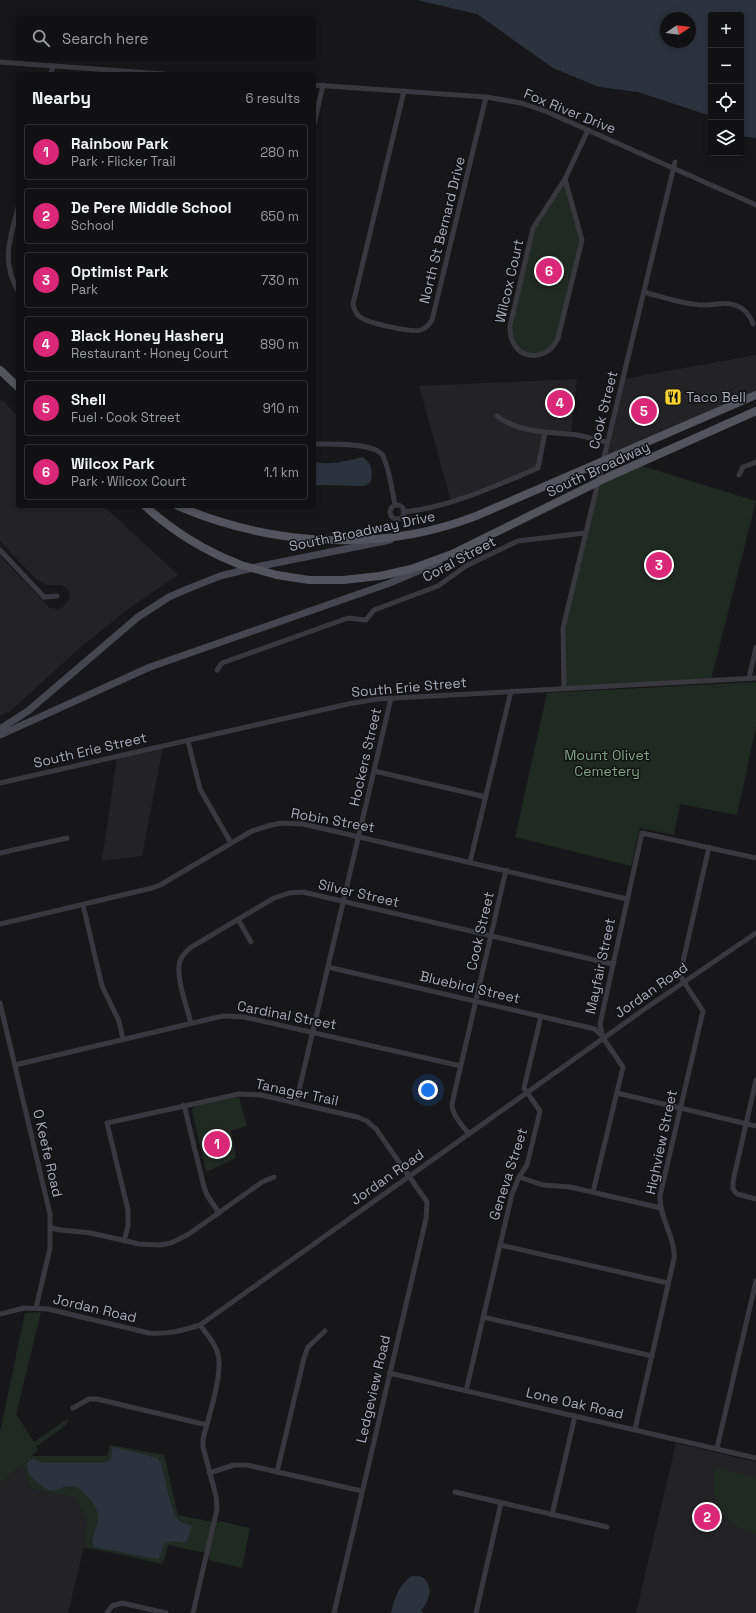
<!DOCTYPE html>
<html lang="en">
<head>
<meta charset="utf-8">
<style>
  :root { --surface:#111113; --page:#1a1a1c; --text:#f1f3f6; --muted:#9c9da0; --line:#303133; --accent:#db2777 }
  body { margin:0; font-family:"Space Grotesk",sans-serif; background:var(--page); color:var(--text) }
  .controls { position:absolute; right:12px; top:12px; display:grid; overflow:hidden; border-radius:4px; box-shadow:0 2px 6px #0003 }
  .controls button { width:36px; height:36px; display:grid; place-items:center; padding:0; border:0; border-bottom:1px solid var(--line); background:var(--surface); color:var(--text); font:20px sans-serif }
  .compass { position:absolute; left:660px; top:12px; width:36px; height:36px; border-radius:50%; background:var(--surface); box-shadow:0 2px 6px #0003; rotate:77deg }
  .you { position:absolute; left:428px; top:1090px; width:14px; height:14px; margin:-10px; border:3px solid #fff; border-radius:50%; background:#1a73e8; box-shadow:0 0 0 6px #1a73e833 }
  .badge { display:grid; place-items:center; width:26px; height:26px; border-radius:50%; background:var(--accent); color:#fff; font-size:13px; font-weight:700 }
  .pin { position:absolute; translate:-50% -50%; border:2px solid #fff; box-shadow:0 1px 4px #0006 }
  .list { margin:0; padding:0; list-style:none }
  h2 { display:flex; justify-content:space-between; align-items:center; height:52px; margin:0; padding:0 16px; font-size:17px }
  h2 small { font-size:13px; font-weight:400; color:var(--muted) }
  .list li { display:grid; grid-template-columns:26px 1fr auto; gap:12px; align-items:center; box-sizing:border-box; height:56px; margin:0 8px 8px; padding:0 8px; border:1px solid var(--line); border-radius:4px }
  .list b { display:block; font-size:15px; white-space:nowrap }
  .list p { margin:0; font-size:13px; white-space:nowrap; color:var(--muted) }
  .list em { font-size:13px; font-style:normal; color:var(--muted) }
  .icon { flex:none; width:22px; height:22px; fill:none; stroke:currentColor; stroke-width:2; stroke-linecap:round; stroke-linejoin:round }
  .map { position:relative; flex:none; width:756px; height:1613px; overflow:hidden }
  .search { position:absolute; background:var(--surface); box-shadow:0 2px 6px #0003; left:16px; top:16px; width:300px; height:44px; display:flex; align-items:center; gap:10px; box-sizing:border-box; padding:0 14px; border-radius:4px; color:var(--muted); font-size:15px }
  .panel { position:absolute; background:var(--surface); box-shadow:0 2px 6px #0003; left:16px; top:72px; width:300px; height:436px; border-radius:4px }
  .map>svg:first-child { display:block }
</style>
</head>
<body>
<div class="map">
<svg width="756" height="1613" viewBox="0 0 756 1613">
  <rect width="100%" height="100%" fill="#171719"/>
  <g fill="#232326">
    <path d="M756,355V395L603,462L623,379Z"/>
    <path d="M577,379L571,435L545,433L538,468L451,501L419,386Z"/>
    <path d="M0,401H3L18,417V506H104L178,575L132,606L82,646L10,711L0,716V556L50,608L58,609L63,607L69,600L70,594L68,589L61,585H46L37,580L0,541Z"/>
    <path d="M163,746L142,856L102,861L117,757Z"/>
    <path d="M676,1443L756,1462V1613H636Z"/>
    <path d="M22,1465L31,1489L74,1497L87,1517L84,1547L68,1613H0V1483Z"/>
  </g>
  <g fill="#212923">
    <path d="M565,179L582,240L558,338L544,354H525L510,336L533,228Z"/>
    <path d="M636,464L756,501L711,680L564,688L563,628L597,482Z"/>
    <path d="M756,682V727L737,815L680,804L674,835L640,828L631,866L515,837L547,693Z"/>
    <path d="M239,1097L247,1126L231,1131L236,1158L206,1172L192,1110L195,1106Z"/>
    <path d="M41,1312L16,1414L34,1442L67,1419L68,1420L66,1425L36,1447L38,1450L31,1456H107L110,1445L164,1455L178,1515L218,1523L219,1521L250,1528L242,1568L209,1560L210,1554L168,1545L163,1564L84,1547L87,1517L74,1497L31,1489L22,1465L0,1483V1432L25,1313Z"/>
    <path d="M716,1467L756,1478V1534C723,1526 707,1500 716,1467Z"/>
  </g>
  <g fill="#2c333e" fill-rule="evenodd">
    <path d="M417,0H756V138L741,136V15H711V116L638,92L599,87L553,68L477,14ZM666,18H690V42H666Z"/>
    <path d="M362,457C373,464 372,470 371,482L365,486L314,485V461C324,467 350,460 362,457Z"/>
    <path d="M114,1447L157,1458L161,1463C164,1475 171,1512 178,1520C182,1523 188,1524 192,1526L186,1543L174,1541L167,1542L164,1544L159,1558L157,1559L94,1547L92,1542C97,1522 104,1513 87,1496C84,1493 80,1488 75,1487C53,1484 55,1501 33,1478C28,1473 26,1469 28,1462C33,1456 37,1461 42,1463H104L111,1459L112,1449Z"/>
    <path d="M412,1576C415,1576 420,1576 422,1577C434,1585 430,1602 421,1610L423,1613H391C395,1597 399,1585 412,1576Z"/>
  </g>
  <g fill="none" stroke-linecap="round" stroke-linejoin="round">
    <g stroke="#38383e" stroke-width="5">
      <path d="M0,62L164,74"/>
      <path d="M51,74L53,66"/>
      <path d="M314,85L486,97L521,103L545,111L756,205"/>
      <path d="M404,91L353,304C354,309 356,314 360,317C368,323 412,333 421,330C426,328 429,325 432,320L486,97"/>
      <path d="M314,124L323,85"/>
      <path d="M565,179L582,240L558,338C545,367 508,358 510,326L533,228Z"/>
      <path d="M565,179L588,130"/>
      <path d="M18,208C10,238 1,261 18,291"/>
      <path d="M644,292C662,297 682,304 701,305C712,306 724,301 735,305C744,308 750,315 753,324"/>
      <path d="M497,416C518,433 550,432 577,435C587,437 597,440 607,442"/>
      <path d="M314,444C329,444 376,442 383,456C390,471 392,490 395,505"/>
      <path d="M739,475L743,467L756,462"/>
      <circle cx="397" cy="512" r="7"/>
      <path d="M404,512C451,507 495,486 538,468L545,433"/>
      <path d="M0,550L44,597L57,596"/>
      <path d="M217,670L222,663L348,618L366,620L374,610L438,586L466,566L518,541L585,533"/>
      <path d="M749,678L756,647"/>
      <path d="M564,688L563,628L675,162"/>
      <path d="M188,741L200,789L231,843"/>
      <path d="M374,771L486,797"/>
      <path d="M0,783L348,704L378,699L756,678"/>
      <path d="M0,853L67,838"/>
      <path d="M470,862L511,691"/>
      <path d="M83,905L102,986L119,1021L123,1039"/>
      <path d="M238,919L251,942"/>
      <path d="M0,924L152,888L160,885L252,831L271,825L282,823L303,824L627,899"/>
      <path d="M328,967L595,1029L603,1037"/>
      <path d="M0,1003L50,1214V1248L36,1308"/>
      <path d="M191,1023C187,1007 175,976 180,961C182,955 186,952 190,948L274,898L289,893L303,892L612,964"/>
      <path d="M15,1065L214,1018L224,1016L244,1017L461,1066"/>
      <path d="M756,1080L733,1181V1189L737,1194L756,1199"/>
      <path d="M617,1093L756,1126"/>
      <path d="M296,1103L391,698"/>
      <path d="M184,1105L204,1187L207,1195L219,1213"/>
      <path d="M469,1134C462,1125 452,1115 452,1104L506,870"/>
      <path d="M519,1177L543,1185L570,1187L661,1208"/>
      <path d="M593,1192L623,1067L603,1038L600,1024L642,833L756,858"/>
      <path d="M51,1228L61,1230L91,1233L139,1244L160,1245L171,1243L189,1234L262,1182L274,1177"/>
      <path d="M124,1241L128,1226V1210L107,1123L239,1094L261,1095L357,1117L367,1121L376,1129L427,1202L426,1219L334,1613"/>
      <path d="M500,1245L668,1283"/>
      <path d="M0,1314L24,1308L48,1309L149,1333C170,1334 181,1331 200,1325L646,1008L756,933"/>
      <path d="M483,1317L652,1356"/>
      <path d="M389,1373L756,1458"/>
      <path d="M466,1391L512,1194L519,1177L527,1165L540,1111L524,1088L541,1016"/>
      <path d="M73,1408L89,1399H97L207,1425"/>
      <path d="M635,1429L674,1259C676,1238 659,1218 660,1196L703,1011L684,982L680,975L709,847"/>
      <path d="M717,1448L756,1281"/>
      <path d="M277,1472L304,1358L308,1347L325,1331"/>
      <path d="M209,1473L234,1465H247L362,1491"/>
      <path d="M455,1492L607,1527"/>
      <path d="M552,1515L575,1416"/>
      <path d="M107,1613L112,1606L122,1603L166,1613"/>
      <path d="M193,1613L217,1509L216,1496L203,1447V1439C208,1418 225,1370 217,1351C213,1341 206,1333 200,1325"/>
      <path d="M476,1613L501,1503"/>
    </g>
    <g stroke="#46464e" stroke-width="7">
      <path d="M0,729L28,711L138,617L169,597L185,590L220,576L261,566L390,540"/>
      <path d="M0,735L150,667L390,583L439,562"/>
    </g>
    <g stroke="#54545d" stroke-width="8">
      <path d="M0,370L18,387"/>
      <path d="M145,506C168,527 194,544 222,557"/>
      <path d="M178,506C271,546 381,553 476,516L756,395"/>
      <path d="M277,575L309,580H343L380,576L411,569L452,554L610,476L756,411"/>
    </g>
    <path stroke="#54545d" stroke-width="8" d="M222,557L241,565L277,575"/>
  </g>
  <defs>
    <g id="restaurant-square" transform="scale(0.9)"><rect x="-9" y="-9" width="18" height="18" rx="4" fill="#f9d32f" stroke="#121214"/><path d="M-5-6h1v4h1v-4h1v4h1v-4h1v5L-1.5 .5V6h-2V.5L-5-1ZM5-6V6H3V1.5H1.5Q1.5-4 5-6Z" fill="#111"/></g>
  </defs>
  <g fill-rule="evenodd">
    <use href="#restaurant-square" x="673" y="397"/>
  </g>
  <g text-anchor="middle" stroke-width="3" stroke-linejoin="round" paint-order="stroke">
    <g font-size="14" fill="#a8abb9" stroke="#121214">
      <text transform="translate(570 111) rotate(22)" y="5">Fox River Drive</text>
      <text transform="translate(442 230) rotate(-76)" y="5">North St Bernard Drive</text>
      <text transform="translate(509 281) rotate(-77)" y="5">Wilcox Court</text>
      <text transform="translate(603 410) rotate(-76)" y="5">Cook Street</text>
      <text transform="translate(598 469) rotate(-25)" y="5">South Broadway</text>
      <text transform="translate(362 531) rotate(-12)" y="5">South Broadway Drive</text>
      <text transform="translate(459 559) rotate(-28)" y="5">Coral Street</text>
      <text transform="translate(409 687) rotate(-5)" y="5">South Erie Street</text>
      <text transform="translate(90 750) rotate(-13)" y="5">South Erie Street</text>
      <text transform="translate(365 757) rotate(-77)" y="5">Hockers Street</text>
      <text transform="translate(333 820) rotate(10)" y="5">Robin Street</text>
      <text transform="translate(359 893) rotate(13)" y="5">Silver Street</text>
      <text transform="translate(480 931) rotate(-77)" y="5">Cook Street</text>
      <text transform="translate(600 966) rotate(-78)" y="5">Mayfair Street</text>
      <text transform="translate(470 987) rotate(13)" y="5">Bluebird Street</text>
      <text transform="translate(651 990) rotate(-35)" y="5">Jordan Road</text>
      <text transform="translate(287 1015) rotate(11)" y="5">Cardinal Street</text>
      <text transform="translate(297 1092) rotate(12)" y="5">Tanager Trail</text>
      <text transform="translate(661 1142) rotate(-78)" y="5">Highview Street</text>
      <text transform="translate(48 1153) rotate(77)" y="5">O Keefe Road</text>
      <text transform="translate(508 1174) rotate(-72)" y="5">Geneva Street</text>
      <text transform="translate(387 1177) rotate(-35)" y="5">Jordan Road</text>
      <text transform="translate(95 1308) rotate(13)" y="5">Jordan Road</text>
      <text transform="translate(373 1389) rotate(-77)" y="5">Ledgeview Road</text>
      <text transform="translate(575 1403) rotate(13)" y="5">Lone Oak Road</text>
    </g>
    <g font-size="14" fill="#a8abb9" stroke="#121214" text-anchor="start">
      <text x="686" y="402">Taco Bell</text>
    </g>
    <g font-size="14" fill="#7fa587" stroke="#121214">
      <text x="607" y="760">Mount Olivet<tspan x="607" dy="16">Cemetery</tspan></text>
    </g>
  </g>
</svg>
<div class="controls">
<button>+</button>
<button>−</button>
<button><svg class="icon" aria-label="locate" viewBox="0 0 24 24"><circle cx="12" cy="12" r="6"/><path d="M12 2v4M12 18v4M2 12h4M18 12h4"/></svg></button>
<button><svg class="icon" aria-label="layers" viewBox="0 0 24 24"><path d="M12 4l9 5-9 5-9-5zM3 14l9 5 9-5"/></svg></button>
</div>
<svg class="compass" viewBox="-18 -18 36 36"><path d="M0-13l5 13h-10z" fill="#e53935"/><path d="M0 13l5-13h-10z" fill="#9c9da0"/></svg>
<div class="you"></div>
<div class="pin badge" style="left:217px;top:1144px">1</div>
<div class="pin badge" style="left:707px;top:1517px">2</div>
<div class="pin badge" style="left:659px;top:565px">3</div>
<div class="pin badge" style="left:560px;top:403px">4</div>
<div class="pin badge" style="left:644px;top:411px">5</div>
<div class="pin badge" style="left:549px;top:271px">6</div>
<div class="search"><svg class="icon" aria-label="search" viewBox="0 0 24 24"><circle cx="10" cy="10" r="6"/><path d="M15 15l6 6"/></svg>Search here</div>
<section class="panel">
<h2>Nearby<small>6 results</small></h2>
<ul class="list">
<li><span class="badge">1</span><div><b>Rainbow Park</b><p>Park · Flicker Trail</p></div><em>280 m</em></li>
<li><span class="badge">2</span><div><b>De Pere Middle School</b><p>School</p></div><em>650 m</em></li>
<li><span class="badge">3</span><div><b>Optimist Park</b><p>Park</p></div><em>730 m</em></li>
<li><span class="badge">4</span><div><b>Black Honey Hashery</b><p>Restaurant · Honey Court</p></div><em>890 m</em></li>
<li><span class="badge">5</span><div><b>Shell</b><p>Fuel · Cook Street</p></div><em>910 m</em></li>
<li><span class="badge">6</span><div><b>Wilcox Park</b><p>Park · Wilcox Court</p></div><em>1.1 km</em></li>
</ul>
</section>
</div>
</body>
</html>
